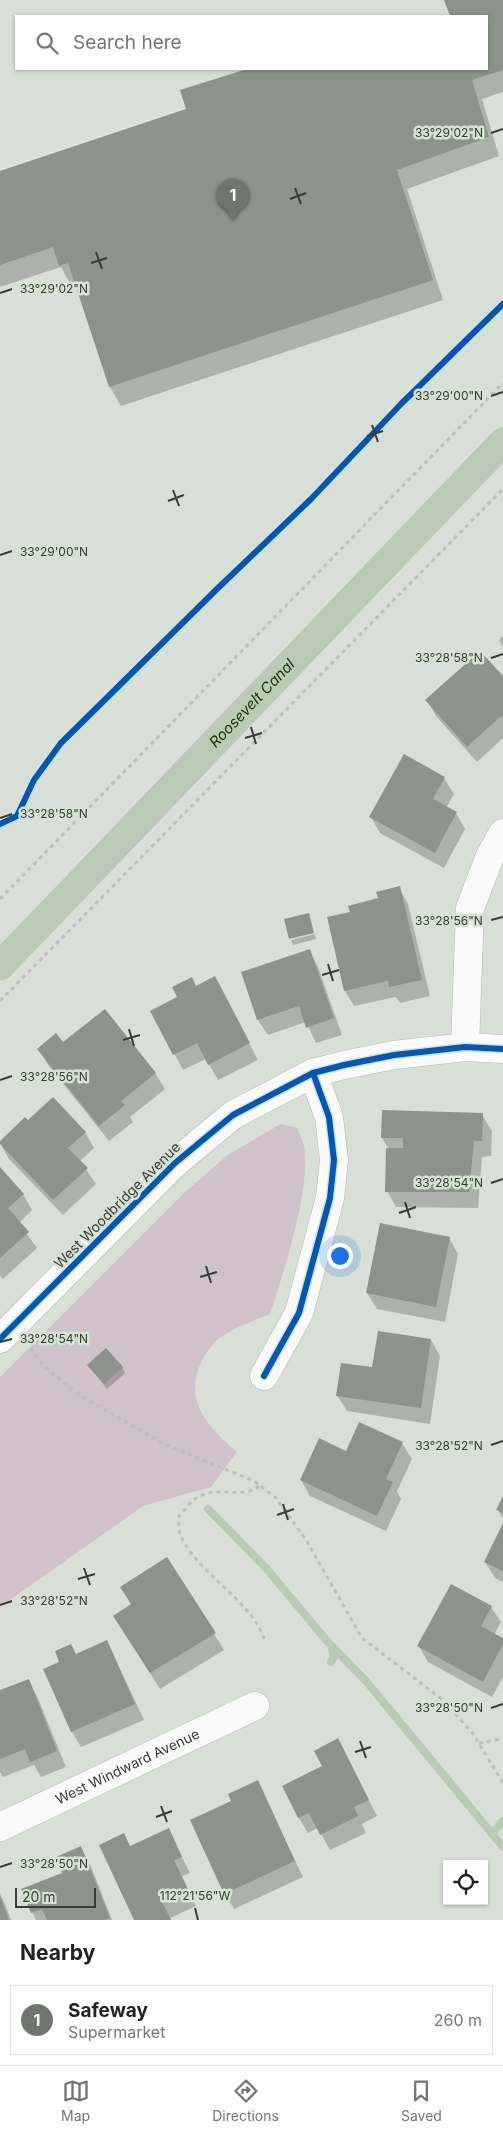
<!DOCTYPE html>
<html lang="en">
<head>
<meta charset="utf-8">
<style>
  :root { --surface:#fff; --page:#f2f2f2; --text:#222; --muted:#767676; --line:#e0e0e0; --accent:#70766f }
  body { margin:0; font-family:Inter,sans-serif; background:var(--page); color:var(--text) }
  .controls { position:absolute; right:15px; bottom:15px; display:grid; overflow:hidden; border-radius:0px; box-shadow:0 1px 4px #0004 }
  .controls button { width:45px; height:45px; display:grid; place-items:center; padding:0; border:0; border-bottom:1px solid var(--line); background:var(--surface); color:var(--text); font:25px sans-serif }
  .scale { position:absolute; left:15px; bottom:12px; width:81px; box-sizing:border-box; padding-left:5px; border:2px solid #383d37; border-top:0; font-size:14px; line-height:18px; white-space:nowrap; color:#383d37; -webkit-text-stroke:4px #d5e3d2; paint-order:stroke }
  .you { position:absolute; left:339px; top:1255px; width:18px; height:18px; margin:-12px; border:4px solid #fff; border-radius:50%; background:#1a73e8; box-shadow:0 0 0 8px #1a73e833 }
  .badge { display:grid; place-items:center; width:32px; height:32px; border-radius:50%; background:var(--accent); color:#fff; font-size:16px; font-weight:700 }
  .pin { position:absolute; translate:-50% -41px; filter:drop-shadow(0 1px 2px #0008) }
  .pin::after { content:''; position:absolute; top:26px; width:18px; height:15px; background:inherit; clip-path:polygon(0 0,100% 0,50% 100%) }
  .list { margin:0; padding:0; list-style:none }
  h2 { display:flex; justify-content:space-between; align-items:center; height:65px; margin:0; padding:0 20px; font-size:21px }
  h2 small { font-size:16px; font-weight:400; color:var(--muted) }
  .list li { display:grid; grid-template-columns:32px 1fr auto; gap:15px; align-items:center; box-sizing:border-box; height:70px; margin:0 10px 10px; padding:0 10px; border:1px solid var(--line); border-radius:0px }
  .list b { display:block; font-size:19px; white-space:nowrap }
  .list p { margin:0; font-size:16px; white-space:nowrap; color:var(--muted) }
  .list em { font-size:16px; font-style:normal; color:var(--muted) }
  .icon { flex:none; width:28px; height:28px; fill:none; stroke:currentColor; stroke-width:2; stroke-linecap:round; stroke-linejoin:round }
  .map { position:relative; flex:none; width:503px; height:1920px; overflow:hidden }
  .search { position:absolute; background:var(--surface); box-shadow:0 1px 4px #0004; left:15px; right:15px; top:15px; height:55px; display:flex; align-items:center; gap:12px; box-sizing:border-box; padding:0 18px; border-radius:0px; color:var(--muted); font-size:19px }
  .sheet { height:145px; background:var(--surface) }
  nav { display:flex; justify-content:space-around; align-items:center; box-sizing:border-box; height:70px; border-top:1px solid var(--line); background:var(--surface); font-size:14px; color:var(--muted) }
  nav a { display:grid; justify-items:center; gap:2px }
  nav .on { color:var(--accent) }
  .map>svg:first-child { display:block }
</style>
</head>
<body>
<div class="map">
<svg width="503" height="1920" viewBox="0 0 503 1920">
  <rect width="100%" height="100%" fill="#d8dfd6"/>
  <path fill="#d0c2ca" d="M281,1124L297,1128C299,1133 303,1140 304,1145C311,1191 284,1270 270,1314C255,1320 238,1326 224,1335C215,1340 206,1352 202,1361C182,1400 208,1427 237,1452L211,1487L143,1506L0,1607V1377L183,1194L229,1154Z"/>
  <g fill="#0003">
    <path d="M445,0H503V92L482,99L499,156L407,189L443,300L121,406L110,387L76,283L71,285L61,267L0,287V172L188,110L182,91L251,69H487V16H451Z"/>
    <path d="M503,636V648L499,640Z"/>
    <path d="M503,678V738L477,762L436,716L427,700Z"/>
    <path d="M444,778L454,794L446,808L456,813L465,829L444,868L380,833L371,817Z"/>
    <path d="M399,888L408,904L430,996L400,1003L396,997L354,1006L345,991L351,913Z"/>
    <path d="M315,934L316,939L293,945L291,940Z"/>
    <path d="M309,951L318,967L342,1035L316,1043L306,1022L268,1035L258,1020L243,973Z"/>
    <path d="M196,987L223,994L258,1060L218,1080L206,1059L183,1070L152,1012Z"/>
    <path d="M63,1044L155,1073L165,1089L130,1117L133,1122L109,1141L48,1065L39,1049Z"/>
    <path d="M482,1115L492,1131L491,1156L482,1157L478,1208L396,1207L387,1191L389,1149L382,1138Z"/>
    <path d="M28,1122L85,1132L94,1148L80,1161L96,1184L63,1215L9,1159L0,1143Z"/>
    <path d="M0,1169L23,1194L32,1210L19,1223L37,1248L3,1279L0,1276Z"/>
    <path d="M449,1238L458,1254L445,1322L377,1309L367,1293Z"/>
    <path d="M431,1340L440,1356L430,1424L347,1411L337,1395L374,1369Z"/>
    <path d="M88,1365L122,1367L125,1373L107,1389Z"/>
    <path d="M402,1443L412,1459L397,1491L401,1499L386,1531L310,1496L301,1480L346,1452Z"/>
    <path d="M503,1499V1519L498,1510Z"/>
    <path d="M503,1526V1582L495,1578L485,1562Z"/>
    <path d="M167,1559L224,1650L160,1689L124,1632L132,1605Z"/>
    <path d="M491,1607L501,1622L494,1635L503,1639V1677L492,1697L428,1662L419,1646Z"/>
    <path d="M107,1641L144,1720L81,1747L72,1732L76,1655Z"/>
    <path d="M28,1680L37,1696L66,1767L41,1777L34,1765L3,1777L0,1772V1691Z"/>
    <path d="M338,1740L377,1816L362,1824L366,1833L330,1850L318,1828L308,1833L299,1818Z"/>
    <path d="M257,1782L303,1877L234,1909L225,1893L232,1801Z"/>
    <path d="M168,1830L190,1873L182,1876L196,1906L170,1918L171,1920H136L130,1847Z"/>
    <path d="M81,1848L90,1864L112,1920H36L23,1890L64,1874Z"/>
    <path d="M0,1894L5,1904L11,1920H0Z"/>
  </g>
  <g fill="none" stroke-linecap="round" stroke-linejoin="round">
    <g stroke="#b9cbb5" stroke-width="8">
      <path d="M208,1509L266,1568L327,1641L366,1681L503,1847"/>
      <path d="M331,1662L334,1657L332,1648"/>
      <path d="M492,1834L503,1821"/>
    </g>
    <path stroke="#b9cbb5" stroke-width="29" id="s1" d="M0,966L503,442"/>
  </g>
  <g fill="#8c938a">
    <path d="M444,0H503V70L472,80L489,137L397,170L433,280L109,387L68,263L59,266L53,247L0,265V171L186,109L180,90L247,69H487V16H450Z"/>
    <path d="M480,651L503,676V719L501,716L467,747L425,700Z"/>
    <path d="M404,754L445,777L433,799L457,812L435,853L369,817Z"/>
    <path d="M400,886L422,980L389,987L388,981L344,991L327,917L350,912L348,906L378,898L376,892Z"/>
    <path d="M309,913L314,933L289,939L284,919Z"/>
    <path d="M310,949L334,1018L306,1028L299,1006L257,1020L241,972Z"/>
    <path d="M215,976L250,1043L208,1065L197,1043L173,1055L150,1011L177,997L172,987L192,977L196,986Z"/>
    <path d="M105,1009L156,1073L121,1101L125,1105L99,1126L37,1049L56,1033L63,1042Z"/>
    <path d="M53,1097L86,1132L68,1148L88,1168L53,1200L0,1144V1141L25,1117L28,1120Z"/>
    <path d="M382,1110L483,1113L482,1141H474L469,1192H385L386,1148H403V1138H381Z"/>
    <path d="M0,1167L24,1194L8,1208L29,1232L0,1258Z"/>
    <path d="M380,1223L450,1237L436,1307L366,1293Z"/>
    <path d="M378,1331L431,1339L421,1408L336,1396L341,1363L372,1367Z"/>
    <path d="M106,1348L123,1367L104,1384L87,1365Z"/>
    <path d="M359,1422L403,1442L386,1479L393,1482L377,1516L300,1480L319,1438L346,1451Z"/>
    <path d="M503,1496V1513L496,1510Z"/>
    <path d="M503,1523V1571L484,1562Z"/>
    <path d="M167,1557L216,1633L150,1673L113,1616L131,1604L120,1587Z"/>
    <path d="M451,1584L492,1606L481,1626L503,1638V1644L483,1682L417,1646Z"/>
    <path d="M107,1640L135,1704L71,1732L43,1669L59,1662L55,1651L71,1644L76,1654Z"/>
    <path d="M29,1679L57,1751L30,1762L25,1749L0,1759V1690Z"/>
    <path d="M338,1738L369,1800L354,1807L358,1816L320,1835L309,1813L298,1818L282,1786L322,1766L314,1751Z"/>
    <path d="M258,1780L295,1861L224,1894L190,1820L231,1801L228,1794Z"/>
    <path d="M169,1828L182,1857L174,1860L188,1890L162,1902L171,1920H134L99,1845L124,1833L130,1846Z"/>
    <path d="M81,1846L110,1918L104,1920H47L42,1909L31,1913L21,1889L62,1873L56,1857Z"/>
    <path d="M0,1896L9,1920H0Z"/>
  </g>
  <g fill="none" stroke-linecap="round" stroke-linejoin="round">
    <g stroke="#b5bbb4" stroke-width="29">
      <g id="minor">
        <path d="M465,1047L470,908L490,856L503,833"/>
        <path d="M0,1339L175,1163L233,1115L313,1073L344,1065L394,1055L465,1047L503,1049"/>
        <path d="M264,1376L299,1313L330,1198L334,1160L329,1117L313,1073"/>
        <path id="s2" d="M0,1827L255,1706"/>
      </g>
    </g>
    <g stroke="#bcc0bb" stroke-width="3" stroke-dasharray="4 4" stroke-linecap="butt">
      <path d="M0,899L503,383"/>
      <path d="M0,1001L503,489"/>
      <path d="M31,1348L43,1366L81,1396L164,1444L254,1481L276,1498L306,1540L362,1638L443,1700L474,1735L503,1783"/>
      <path d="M259,1486C243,1500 215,1484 195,1499C189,1503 184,1511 179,1516C179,1522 178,1531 181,1536C198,1575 254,1601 265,1642"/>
      <path d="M479,1743L500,1739"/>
    </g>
    <use href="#minor" stroke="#f9faf9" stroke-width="28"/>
    <g stroke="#d5e3d2" stroke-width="9">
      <g id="cycleway">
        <path d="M0,824L17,816L34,780L61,743L217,589L311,499L401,404L503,304"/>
        <path d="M0,1339L175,1163L233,1115L313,1073L344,1065L394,1055L465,1047L503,1049"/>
        <path d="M264,1376L299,1313L330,1198L334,1160L329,1117L313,1073"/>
      </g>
    </g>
    <use href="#cycleway" stroke="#0057b8" stroke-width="6"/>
  </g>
  <path fill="none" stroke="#383d37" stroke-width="2" d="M491,133L503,129M295,188L301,204M290,199L306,193M96,252L102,269M91,263L107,258M0,293L12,289M491,396L503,392M372,425L378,442M367,436L383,431M173,490L179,506M168,501L184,495M0,555L12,551M491,658L503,654M251,727L256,744M245,738L262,733M0,818L12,814M491,920L503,917M328,964L333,981M322,975L339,970M129,1029L134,1046M123,1040L140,1035M0,1080L12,1076M491,1183L503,1179M405,1202L410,1218M399,1213L416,1207M206,1266L211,1283M200,1277L217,1272M0,1342L12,1339M491,1445L503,1441M283,1504L288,1520M277,1515L294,1509M84,1568L90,1585M78,1579L95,1574M0,1605L12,1601M491,1708L503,1704M360,1741L366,1758M355,1752L371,1747M161,1806L167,1822M156,1817L172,1811M0,1867L12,1863M195,1908L198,1920"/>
  <g text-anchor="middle" stroke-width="5" stroke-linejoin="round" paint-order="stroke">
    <g font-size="14" fill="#383d37" stroke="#d5e3d2">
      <text transform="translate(117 1205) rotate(-45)" y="5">West Woodbridge Avenue</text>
      <text dy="5" stroke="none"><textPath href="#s2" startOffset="141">West Windward Avenue</textPath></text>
    </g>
    <g font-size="15" font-style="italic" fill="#12340a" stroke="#d5e3d2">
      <text dy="5" stroke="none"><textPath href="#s1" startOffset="364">Roosevelt Canal</textPath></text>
    </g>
  </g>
  <g font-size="12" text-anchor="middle" fill="#383d37" stroke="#d5e3d2" stroke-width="5" stroke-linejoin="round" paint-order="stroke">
    <text x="449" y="137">33°29'02"N</text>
    <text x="54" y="293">33°29'02"N</text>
    <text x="449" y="400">33°29'00"N</text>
    <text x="54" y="556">33°29'00"N</text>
    <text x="449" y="662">33°28'58"N</text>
    <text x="54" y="818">33°28'58"N</text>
    <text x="449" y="925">33°28'56"N</text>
    <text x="54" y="1081">33°28'56"N</text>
    <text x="449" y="1187">33°28'54"N</text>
    <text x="54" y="1343">33°28'54"N</text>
    <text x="449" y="1450">33°28'52"N</text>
    <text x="54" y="1605">33°28'52"N</text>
    <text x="449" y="1712">33°28'50"N</text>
    <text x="54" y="1868">33°28'50"N</text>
    <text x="195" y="1900">112°21'56"W</text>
  </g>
</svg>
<div class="controls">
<button><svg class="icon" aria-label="locate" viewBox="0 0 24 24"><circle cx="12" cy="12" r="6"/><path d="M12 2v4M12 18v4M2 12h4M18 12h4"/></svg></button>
</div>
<div class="scale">20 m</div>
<div class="you"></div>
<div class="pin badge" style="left:233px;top:220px">1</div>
<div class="search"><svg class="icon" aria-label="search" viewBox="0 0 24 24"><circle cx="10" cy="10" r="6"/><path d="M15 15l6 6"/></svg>Search here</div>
</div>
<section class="sheet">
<h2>Nearby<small></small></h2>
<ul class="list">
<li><span class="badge">1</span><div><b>Safeway</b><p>Supermarket</p></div><em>260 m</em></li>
</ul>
</section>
<nav>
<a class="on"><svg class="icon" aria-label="map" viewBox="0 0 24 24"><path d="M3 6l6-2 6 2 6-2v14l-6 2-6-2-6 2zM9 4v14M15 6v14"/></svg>Map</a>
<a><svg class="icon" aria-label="directions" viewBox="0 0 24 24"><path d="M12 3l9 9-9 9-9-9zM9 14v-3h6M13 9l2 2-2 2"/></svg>Directions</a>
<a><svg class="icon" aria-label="saved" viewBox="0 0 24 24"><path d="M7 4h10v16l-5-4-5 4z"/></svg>Saved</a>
</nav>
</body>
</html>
